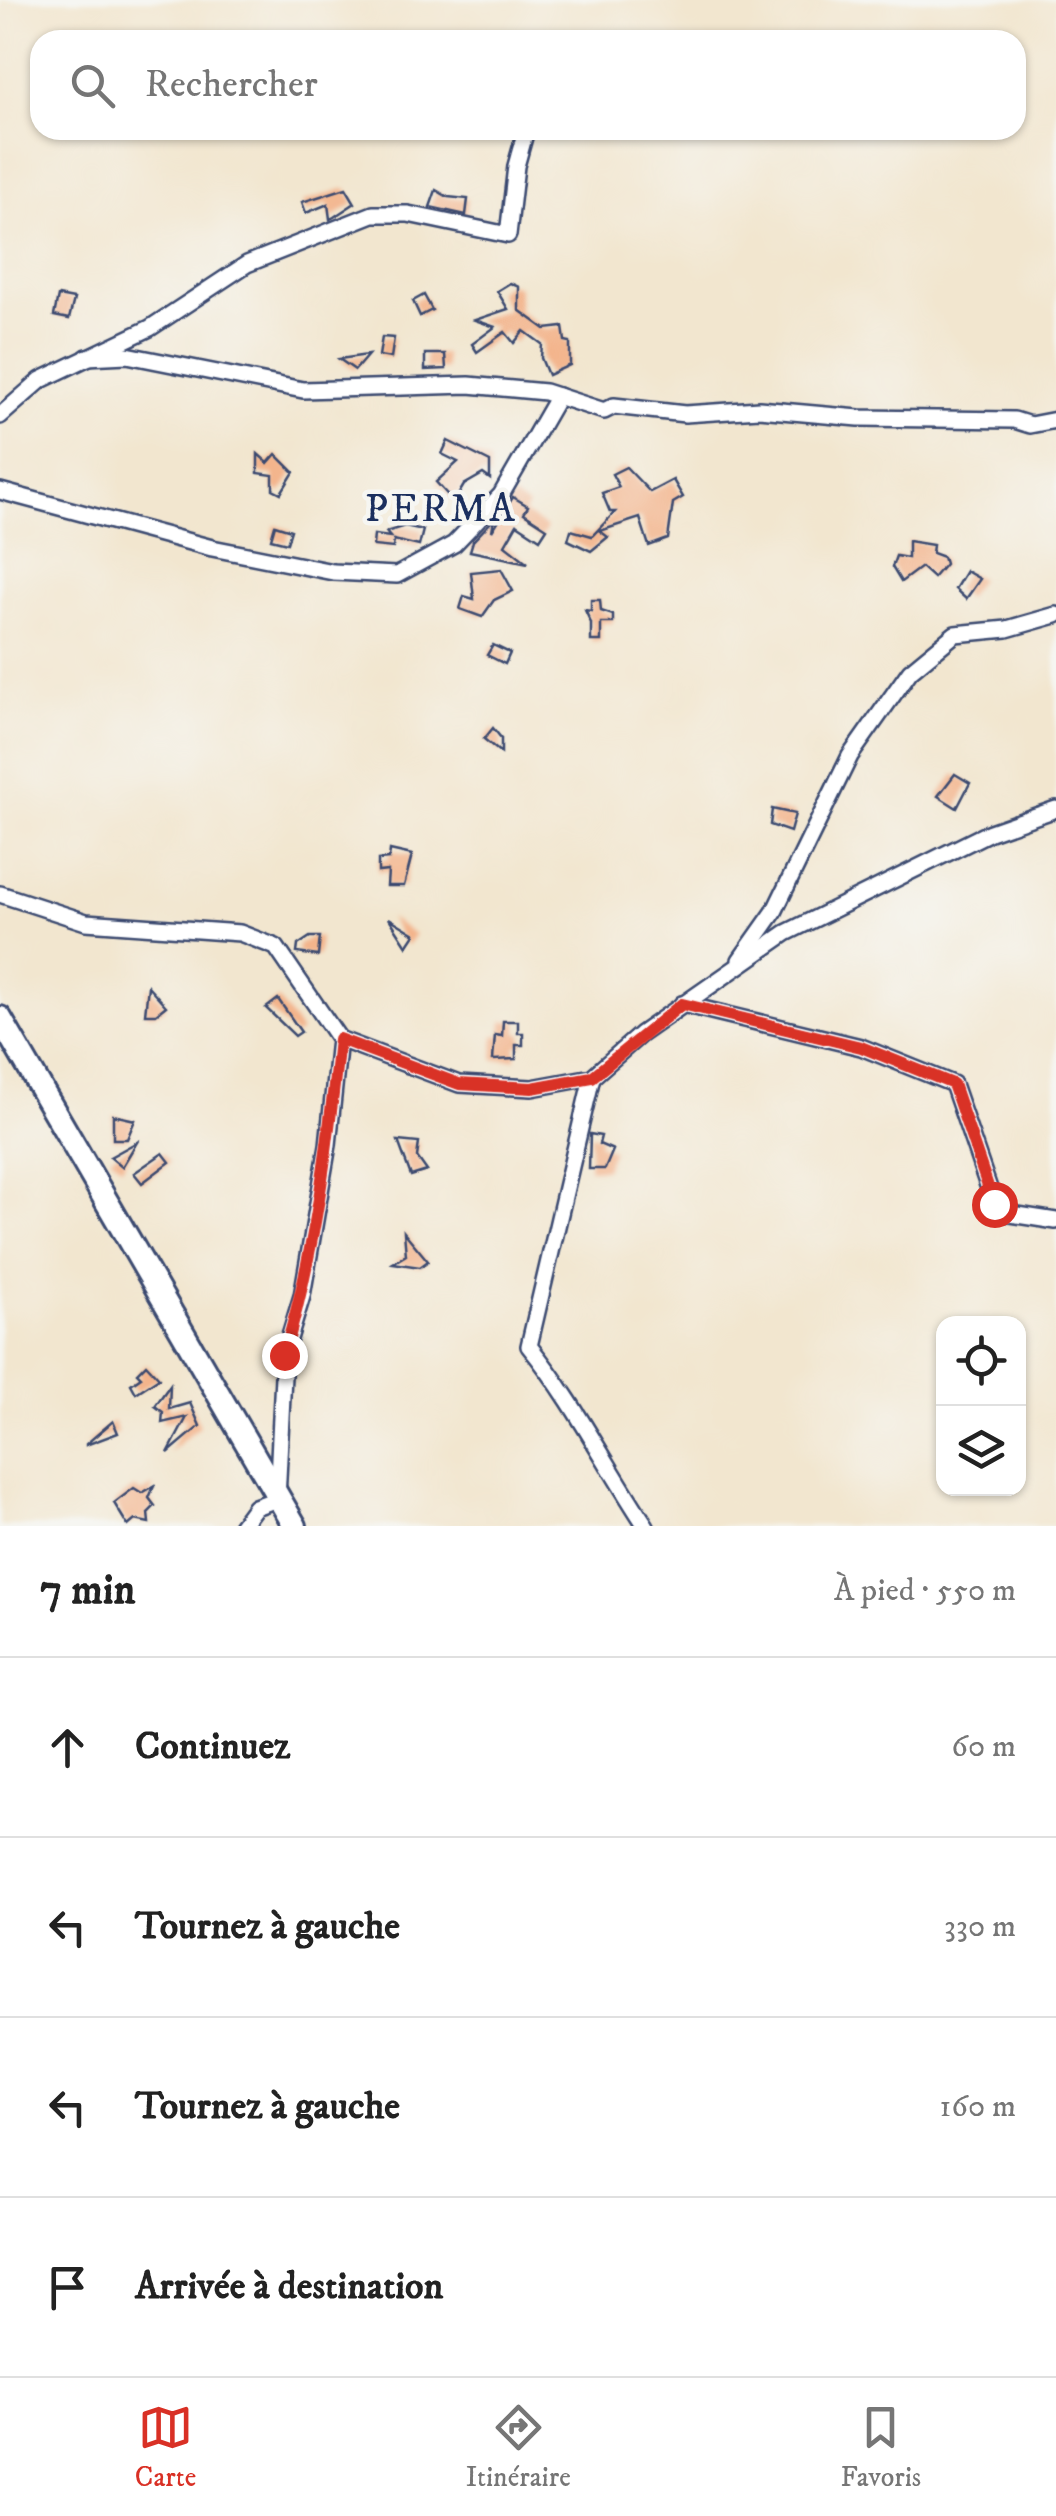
<!DOCTYPE html>
<html lang="fr">
<head>
<meta charset="utf-8">
<style>
  :root { --surface:#fff; --page:#f6f6f6; --text:#222; --muted:#767676; --line:#e0e0e0; --accent:#d93025 }
  body { margin:0; font-family:"IM FELL DW Pica",serif; background:var(--page); color:var(--text) }
  .controls { position:absolute; right:30px; bottom:30px; display:grid; overflow:hidden; border-radius:20px; box-shadow:0 2px 8px #0004 }
  .controls button { width:90px; height:90px; display:grid; place-items:center; padding:0; border:0; border-bottom:2px solid var(--line); background:var(--surface); color:var(--text); font:50px sans-serif }
  .stop { position:absolute; width:30px; height:30px; margin:-22px; border:8px solid #d93025; border-radius:50%; background:#fff }
  .stop.end { background:#d93025; border-color:#fff; box-shadow:0 2px 10px #0008 }
  .list { margin:0; padding:0; list-style:none }
  h2 { display:flex; justify-content:space-between; align-items:center; height:130px; margin:0; padding:0 40px; font-size:42px }
  h2 small { font-size:32px; font-weight:400; color:var(--muted) }
  .list li { display:grid; grid-template-columns:65px 1fr auto; gap:30px; align-items:center; box-sizing:border-box; height:180px; padding:0 40px; border-top:2px solid var(--line) }
  .list b { display:block; font-size:38px; white-space:nowrap }
  .list em { font-size:32px; font-style:normal; color:var(--muted) }
  .icon { flex:none; width:55px; height:55px; fill:none; stroke:currentColor; stroke-width:2; stroke-linecap:round; stroke-linejoin:round }
  .map { position:relative; flex:none; width:1056px; height:1526px; overflow:hidden }
  .search { position:absolute; background:var(--surface); box-shadow:0 2px 8px #0004; left:30px; right:30px; top:30px; height:110px; display:flex; align-items:center; gap:25px; box-sizing:border-box; padding:0 35px; border-radius:30px; color:var(--muted); font-size:38px }
  .sheet { height:850px; background:var(--surface) }
  nav { display:flex; justify-content:space-around; align-items:center; box-sizing:border-box; height:140px; border-top:2px solid var(--line); background:var(--surface); font-size:28px; color:var(--muted) }
  nav a { display:grid; justify-items:center; gap:5px }
  nav .on { color:var(--accent) }
  .map>svg:first-child { display:block }
</style>
</head>
<body>
<div class="map">
<svg width="1056" height="1526" viewBox="0 0 1056 1526">
  <rect width="100%" height="100%" fill="#f6f6f2"/>
  <filter id="ink" filterUnits="userSpaceOnUse"><feTurbulence type="fractalNoise" baseFrequency=".01" numOctaves="2"/><feDisplacementMap in="SourceGraphic" scale="20" xChannelSelector="R" yChannelSelector="G"/><feConvolveMatrix kernelMatrix="1 2 1 2 8 2 1 2 1" color-interpolation-filters="sRGB"/></filter>
  <filter id="wash" filterUnits="userSpaceOnUse"><feTurbulence type="fractalNoise" baseFrequency=".0048" numOctaves="4" result="noise"/><feDisplacementMap in="SourceGraphic" scale="40" xChannelSelector="R" yChannelSelector="G"/><feGaussianBlur stdDeviation="2.25" result="paint"/><feColorMatrix in="noise" values="0 0 0 0 0 0 0 0 0 0 0 0 0 0 0 0 0 1.4 0 .05"/><feComposite in="paint" operator="in"/></filter>
  <g filter="url(#wash)">
    <rect width="100%" height="100%" fill="#f2e6cf"/>
    <g id="blocks">
      <g fill="#f3b48b">
        <path d="M346,188L355,203L334,217L330,219L328,204L306,213L302,202Z"/>
        <path d="M436,190L448,197L468,199L466,215L430,207Z"/>
        <path d="M510,283L519,287V310L545,329L563,327L565,341L570,342V365L548,375L541,358L542,344L524,331L514,343L505,332L477,352L472,344L495,327L475,320L508,309L497,291Z"/>
        <path d="M424,295L432,310L420,316L413,301Z"/>
        <path d="M58,296L74,299L69,319L54,316Z"/>
        <path d="M382,337L394,338L391,358L379,356Z"/>
        <path d="M425,354H445L446,369L425,370Z"/>
        <path d="M368,355L355,370L339,359Z"/>
        <path d="M448,441L490,462V479L483,474L464,485L454,502L436,482L458,462L442,454Z"/>
        <path d="M258,454L268,463L276,454L294,472L281,493L273,489V475L258,473Z"/>
        <path d="M626,467L650,492L673,480L683,497L673,503L668,539L649,546L640,518L600,531L608,537L591,551L568,540L571,530L592,536L615,512H610L602,493L619,487L612,474Z"/>
        <path d="M513,497L528,506L524,513L547,528L540,539L517,524L505,545L528,563L470,551L473,541L494,519L492,531Z"/>
        <path d="M275,525L291,530L287,543L271,539Z"/>
        <path d="M405,526L423,530L419,546L394,540L393,548L373,546L374,535L390,537L386,532Z"/>
        <path d="M908,541L933,545L932,553L943,557L945,564L933,578L921,567L901,582L892,567L896,556L908,558Z"/>
        <path d="M501,569L513,591L494,600L482,617L460,609L464,596L474,599L471,572Z"/>
        <path d="M966,571L980,579L966,599L955,589Z"/>
        <path d="M591,600H600L601,611L613,615V623H601V641H591V623L585,610L591,611Z"/>
        <path d="M493,645L510,653L505,664L487,655Z"/>
        <path d="M493,728L501,738V753L484,739Z"/>
        <path d="M955,774L970,783L957,808L938,796Z"/>
        <path d="M772,809L795,814L790,832L770,825Z"/>
        <path d="M390,850L412,855L404,886H387L388,871L378,872V860L389,859Z"/>
        <path d="M389,918L415,934L407,946Z"/>
        <path d="M310,937H320L318,956L297,953L298,945Z"/>
        <path d="M148,986L166,1006L156,1014H145Z"/>
        <path d="M278,999L301,1032L295,1036L266,1008Z"/>
        <path d="M503,1021H518V1033H523V1045H516V1059L493,1060L495,1035L502,1036Z"/>
        <path d="M113,1115L135,1120L127,1139H113Z"/>
        <path d="M590,1134L601,1136L599,1144L613,1150L605,1169H589Z"/>
        <path d="M398,1141L419,1143L417,1157L427,1171L411,1176Z"/>
        <path d="M137,1142L122,1167L110,1157Z"/>
        <path d="M163,1153L170,1162L142,1183L134,1173Z"/>
        <path d="M404,1232L428,1261L420,1267L393,1263L406,1255Z"/>
        <path d="M146,1364L159,1378L136,1393L131,1384L141,1377L137,1373Z"/>
        <path d="M170,1385L169,1409L190,1403L200,1426L168,1453L187,1417L162,1423L163,1412L155,1406Z"/>
        <path d="M113,1421L118,1433L86,1445V1444Z"/>
        <path d="M154,1486L149,1498L155,1506L148,1513L149,1523L135,1520L128,1526L114,1503L134,1488L142,1493Z"/>
      </g>
    </g>
  </g>
  <g filter="url(#ink)">
    <use href="#blocks" fill-opacity="0" stroke="#3b4a6f" stroke-width="2.5"/>
    <g fill="none" stroke-linecap="round" stroke-linejoin="round">
      <g stroke="#3b4a6f" stroke-width="20">
        <g id="street">
          <path d="M87,357L127,355L303,390L469,385L545,392L604,411L614,406L685,414L759,409L859,418L1014,420L1030,425L1056,420"/>
          <path d="M0,416L41,380L150,328L247,264L373,214H408L508,235L516,166L526,130"/>
          <path d="M0,491L212,548L333,572L397,575L454,544L501,495L558,396"/>
          <path d="M0,894L86,922L240,933L276,947L339,1039L328,1145L302,1296L284,1355L277,1499L255,1507L241,1526"/>
          <path d="M740,960L774,912L850,756L910,671L955,634L1007,629L1056,615"/>
          <path d="M682,1004L861,1047L953,1084L994,1203L1011,1214L1056,1221"/>
          <path d="M339,1039L459,1084L532,1088L592,1077L641,1034L786,933L990,832L1056,809"/>
          <path d="M592,1077L529,1346C574,1401 606,1466 646,1526"/>
        </g>
      </g>
      <g stroke="#3b4a6f" stroke-width="28">
        <path id="secondary" d="M0,1018L295,1526"/>
      </g>
      <use href="#street" stroke="#fff" stroke-width="15"/>
      <use href="#secondary" stroke="#fff" stroke-width="22"/>
    </g>
  </g>
  <g fill="none" stroke-linecap="round" stroke-linejoin="round" filter="url(#ink)">
    <path stroke="#d93025" stroke-width="12" d="M284,1355C315,1252 328,1146 339,1039L459,1084L532,1088L592,1077L682,1004L861,1047L953,1084L994,1204"/>
  </g>
  <g text-anchor="middle" stroke-width="9" stroke-linejoin="round" paint-order="stroke">
    <g font-size="40" letter-spacing="2.5" fill="#1b2f5e" stroke="#f6f6f2">
      <text x="441" y="521">PERMA</text>
    </g>
  </g>
</svg>
<div class="controls">
<button><svg class="icon" aria-label="locate" viewBox="0 0 24 24"><circle cx="12" cy="12" r="6"/><path d="M12 2v4M12 18v4M2 12h4M18 12h4"/></svg></button>
<button><svg class="icon" aria-label="layers" viewBox="0 0 24 24"><path d="M12 4l9 5-9 5-9-5zM3 14l9 5 9-5"/></svg></button>
</div>
<div class="stop" style="left:994px;top:1204px"></div>
<div class="stop end" style="left:284px;top:1355px"></div>
<div class="search"><svg class="icon" aria-label="search" viewBox="0 0 24 24"><circle cx="10" cy="10" r="6"/><path d="M15 15l6 6"/></svg>Rechercher</div>
</div>
<section class="sheet">
<h2>7 min<small>À pied · 550 m</small></h2>
<ul class="list">
<li><svg class="icon" aria-label="ahead" viewBox="0 0 24 24"><path d="M12 20V5M6 11l6-6 6 6"/></svg><div><b>Continuez</b></div><em>60 m</em></li>
<li><svg class="icon" aria-label="left" viewBox="0 0 24 24"><path d="M17 20v-9H6M10 6l-5 5 5 5"/></svg><div><b>Tournez à gauche</b></div><em>330 m</em></li>
<li><svg class="icon" aria-label="left" viewBox="0 0 24 24"><path d="M17 20v-9H6M10 6l-5 5 5 5"/></svg><div><b>Tournez à gauche</b></div><em>160 m</em></li>
<li><svg class="icon" aria-label="arrive" viewBox="0 0 24 24"><path d="M6 21V4h12l-3 4 3 4H6"/></svg><div><b>Arrivée à destination</b></div></li>
</ul>
</section>
<nav>
<a class="on"><svg class="icon" aria-label="map" viewBox="0 0 24 24"><path d="M3 6l6-2 6 2 6-2v14l-6 2-6-2-6 2zM9 4v14M15 6v14"/></svg>Carte</a>
<a><svg class="icon" aria-label="directions" viewBox="0 0 24 24"><path d="M12 3l9 9-9 9-9-9zM9 14v-3h6M13 9l2 2-2 2"/></svg>Itinéraire</a>
<a><svg class="icon" aria-label="saved" viewBox="0 0 24 24"><path d="M7 4h10v16l-5-4-5 4z"/></svg>Favoris</a>
</nav>
</body>
</html>
